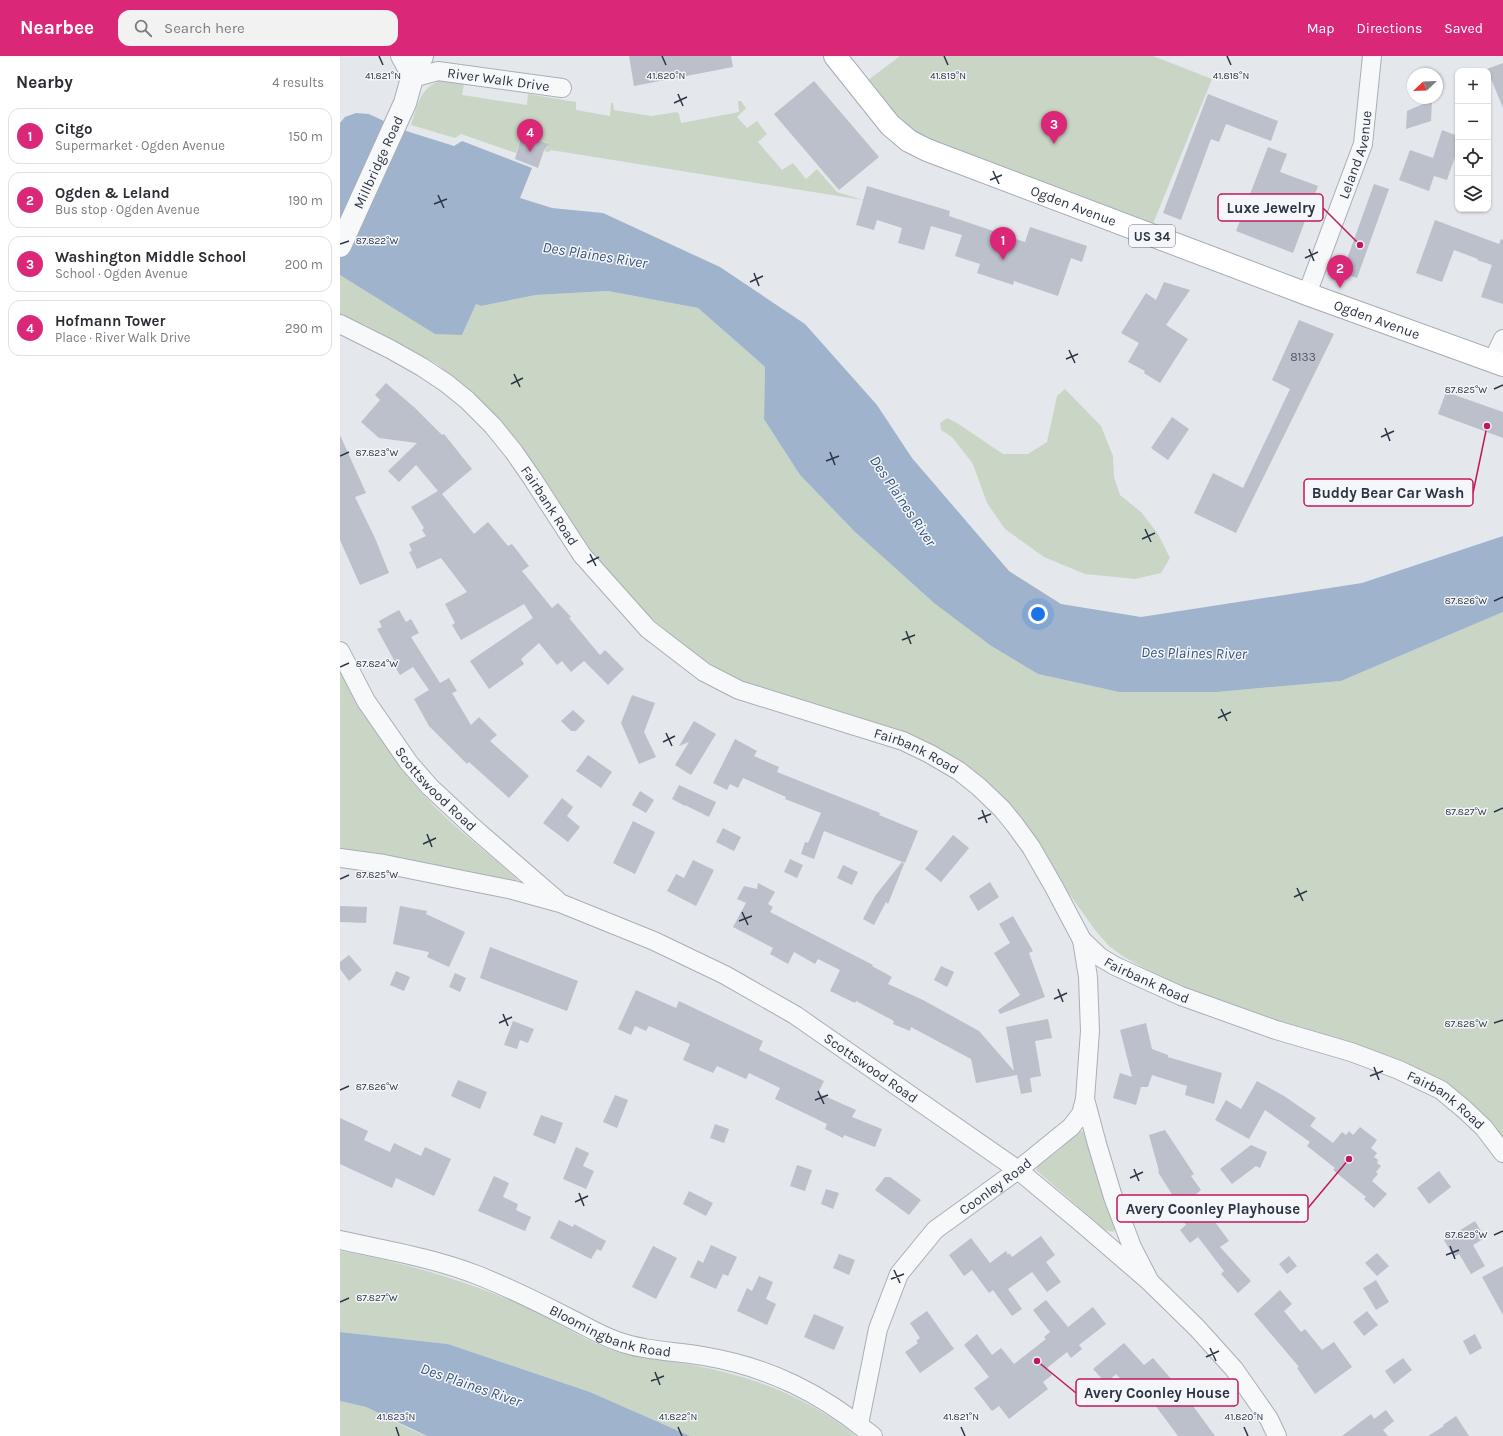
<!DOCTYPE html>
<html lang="en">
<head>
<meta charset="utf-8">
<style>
  :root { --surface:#fff; --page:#f2f2f3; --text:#2b2b33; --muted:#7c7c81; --line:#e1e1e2; --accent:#db2777 }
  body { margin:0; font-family:Karla,sans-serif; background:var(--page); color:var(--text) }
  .controls { position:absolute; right:12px; top:12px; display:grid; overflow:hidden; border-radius:8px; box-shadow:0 1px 3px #0004 }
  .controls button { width:36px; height:36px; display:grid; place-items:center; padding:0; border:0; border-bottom:1px solid var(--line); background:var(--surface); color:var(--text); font:20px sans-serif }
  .compass { position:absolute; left:1067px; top:12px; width:36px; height:36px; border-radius:50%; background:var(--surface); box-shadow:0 1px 3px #0004; rotate:247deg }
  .you { position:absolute; left:698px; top:558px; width:14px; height:14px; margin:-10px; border:3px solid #fff; border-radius:50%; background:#1a73e8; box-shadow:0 0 0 6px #1a73e833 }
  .badge { display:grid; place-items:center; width:26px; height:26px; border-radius:50%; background:var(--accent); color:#fff; font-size:13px; font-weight:700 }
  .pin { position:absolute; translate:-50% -33px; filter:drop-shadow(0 1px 2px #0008) }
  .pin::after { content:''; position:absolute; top:21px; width:14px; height:12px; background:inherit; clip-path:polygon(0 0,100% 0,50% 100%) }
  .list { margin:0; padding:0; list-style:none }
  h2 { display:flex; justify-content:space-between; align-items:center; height:52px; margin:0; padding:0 16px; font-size:17px }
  h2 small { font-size:13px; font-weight:400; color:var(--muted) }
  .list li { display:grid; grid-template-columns:26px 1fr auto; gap:12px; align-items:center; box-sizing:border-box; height:56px; margin:0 8px 8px; padding:0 8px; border:1px solid var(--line); border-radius:12px }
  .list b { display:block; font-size:15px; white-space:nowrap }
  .list p { margin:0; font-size:13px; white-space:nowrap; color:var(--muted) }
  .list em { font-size:13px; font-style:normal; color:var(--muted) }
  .icon { flex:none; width:22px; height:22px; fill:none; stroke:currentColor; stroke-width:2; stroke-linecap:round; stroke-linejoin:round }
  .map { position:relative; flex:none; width:1163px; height:1380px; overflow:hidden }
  header { display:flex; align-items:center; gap:24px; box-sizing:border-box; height:56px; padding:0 20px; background:var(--accent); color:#fff }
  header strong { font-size:19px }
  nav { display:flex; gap:22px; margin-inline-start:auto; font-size:14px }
  .search { width:280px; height:36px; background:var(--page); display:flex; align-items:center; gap:10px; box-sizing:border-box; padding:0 14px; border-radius:12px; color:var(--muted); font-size:15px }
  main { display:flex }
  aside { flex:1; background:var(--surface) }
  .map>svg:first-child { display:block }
</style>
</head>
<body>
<header>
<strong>Nearbee</strong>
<div class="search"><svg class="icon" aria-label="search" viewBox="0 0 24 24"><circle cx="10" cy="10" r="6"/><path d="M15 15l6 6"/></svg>Search here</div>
<nav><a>Map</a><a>Directions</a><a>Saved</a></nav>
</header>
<main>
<aside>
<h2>Nearby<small>4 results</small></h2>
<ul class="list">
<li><span class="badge">1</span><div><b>Citgo</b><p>Supermarket · Ogden Avenue</p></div><em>150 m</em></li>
<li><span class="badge">2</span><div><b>Ogden &amp; Leland</b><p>Bus stop · Ogden Avenue</p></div><em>190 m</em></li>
<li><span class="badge">3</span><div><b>Washington Middle School</b><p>School · Ogden Avenue</p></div><em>200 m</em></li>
<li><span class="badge">4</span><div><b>Hofmann Tower</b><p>Place · River Walk Drive</p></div><em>290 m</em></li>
</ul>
</aside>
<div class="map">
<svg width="1163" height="1380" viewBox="0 0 1163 1380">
  <rect width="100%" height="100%" fill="#e4e7ec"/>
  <g fill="#c9d6c5">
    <path d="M560,0H813L872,23L810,175L586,90L523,28Z"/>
    <path d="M100,25L123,27L124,28L122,39L187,49L188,38L236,46V54L270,60L271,47H273L274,54L311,60L337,56L339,58L341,67L399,56L398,45H401L406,52L397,61L407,72L417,65L427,78L418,86L442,114L453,107L466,123L477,113L497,136L523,144L211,94L209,96L204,95L208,90V87L185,79L182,76L180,77L181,80L176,97L121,78L115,82L71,69C77,51 80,31 100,25Z"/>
    <path d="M0,219L122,279L136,248L141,250L196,239L268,235L358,252L425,311L424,362L460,419L515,476L594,547L698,618L779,636H877L1001,625L1163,556V1085L1124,1046L894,954L824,923L784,901L769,890L755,874L721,826L699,788L590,689L557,673L483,650L433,636L399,624L355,599L303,555L263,512L137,343L97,308L25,269L0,259Z"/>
    <path d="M725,333L761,370L773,400L774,421L780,439L801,456L818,478L830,502L821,517L795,523L745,518L704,501L665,473L647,447L633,408L612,381L601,374L600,367L607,362L617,367L663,398H688L707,386L717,340Z"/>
    <path d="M0,613C23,652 45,693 74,728C103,763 141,791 175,821L177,823L176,825L127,817L15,795L0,794Z"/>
    <path d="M741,1075L745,1076L776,1173L773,1176L765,1174L696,1114L699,1108L718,1095L737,1077Z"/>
    <path d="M0,1195C62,1206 121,1223 179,1248C210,1261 237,1281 269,1293C296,1303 324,1303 352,1309C413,1320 467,1341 516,1380H350L250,1336L108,1288L0,1276Z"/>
    <path d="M0,1345L26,1351L72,1374L87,1380H0Z"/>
  </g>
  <g fill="#9fb4cc">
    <path d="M16,57L29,58L63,74L114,90L122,85L192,112L180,142L212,152L263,157L380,211L465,268L537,349L572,402L669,515L721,548L801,561L1022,527L1163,480V556L1001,625L877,636H779L698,618L650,589L594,547L515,476L460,419L424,363L425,311L358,252L268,235L196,239L141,250L136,248L122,279L95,278L0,219V67L5,61Z"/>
    <path d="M0,1276L108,1288L250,1336L350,1380H87L26,1351L0,1345Z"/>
  </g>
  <g fill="#bbc0ca">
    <path d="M289,0H391L393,11L294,30Z"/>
    <path d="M1163,7V52L1147,13Z"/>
    <path d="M474,25L539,101L499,134L434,58Z"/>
    <path d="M868,38L938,65L931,85L886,68L879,86L871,83L841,164L823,157Z"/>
    <path d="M1092,44L1091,65L1066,73L1067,55Z"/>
    <path d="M1102,74L1118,80V92L1107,124L1094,120L1089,135L1059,124L1070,94L1093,102Z"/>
    <path d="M182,78L209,88L204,94L198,112L175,103Z"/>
    <path d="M928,91L947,98L940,116L978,130L953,197L896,175Z"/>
    <path d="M1034,128L1049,133L1017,222L1002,217Z"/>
    <path d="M527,130L610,155L609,160L685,186L690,171L747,190L742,206L731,202L718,240L674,225L673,229L637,217L640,208L615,200L622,179L591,170L584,194L558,187L562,172L537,164L534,174L516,169Z"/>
    <path d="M1095,164L1159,188L1161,183L1163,184V248L1141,241L1152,209L1137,204L1138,203L1114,194L1102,226L1076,217Z"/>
    <path d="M824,226L850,234L826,269L848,283L820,327L804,317L805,315L788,306L799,287L781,277L806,237L816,244Z"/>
    <path d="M959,264L994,278L896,477L854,457L873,417L903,432L950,333L932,324Z"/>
    <path d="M46,327L75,352L102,379L104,378L132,413L102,438L134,478L148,466L168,490L172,488L189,510L182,515L212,552L218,547L231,561L229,562L260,599L265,594L284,613L268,629L244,605L231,616L222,605L217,609L199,587L181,603L184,608L149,633L130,605L193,562L184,548L121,584L112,569L115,567L105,548L127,536L101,502L77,513L69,496L72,495L69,488L86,480L82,474L84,472L71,451L98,435L76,409L59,426L48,415L77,387L39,382L21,366L40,344L35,339Z"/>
    <path d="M1106,336L1163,356V382L1098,358Z"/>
    <path d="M832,361L849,373L828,404L811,392Z"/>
    <path d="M0,379L26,437L15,441L35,482L49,517L20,529L0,484Z"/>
    <path d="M59,554L66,566L71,563L79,577L71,581L100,627L109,622L117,635L112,637L131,669L139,661L157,679L150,685L189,720L169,742L129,706L127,708L89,670L74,643L89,634L73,611L60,619L52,606L54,604L37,573L42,571L39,565Z"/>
    <path d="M292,639L315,647L304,676L316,701L299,708L281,667Z"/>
    <path d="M233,654L245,665L236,675H231L221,665Z"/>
    <path d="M354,665L376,678L351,719L335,709L349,686L339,690Z"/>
    <path d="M395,683L417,695L414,700L439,711L437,716L540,757L539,759L578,775L565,807L484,775L474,803L461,798L465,786L468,787L481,757L445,743L446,741L403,722L398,732L390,728L387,734L373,727Z"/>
    <path d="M248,699L272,716L261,732L236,715Z"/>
    <path d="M339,729L376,746L369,761L345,749V750L332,743Z"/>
    <path d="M300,735L314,744L306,757L292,749Z"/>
    <path d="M222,742L233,751L227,760L240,771L228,786L203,767Z"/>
    <path d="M293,765L315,776L295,818L273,807Z"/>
    <path d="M383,772L401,781L394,795L376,786Z"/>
    <path d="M613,779L629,792L601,826L585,813Z"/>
    <path d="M450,803L463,809L457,822L444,816Z"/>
    <path d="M353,804L374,814L356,850L327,835L336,818L344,822Z"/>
    <path d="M562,806L564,808L548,848L546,846L534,869L523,863L535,840Z"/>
    <path d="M503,809L518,816L512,829L497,822Z"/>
    <path d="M650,826L659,841L638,855L629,840Z"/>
    <path d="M418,827L435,836L428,848L433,851L430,856L533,909L532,910L552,921L548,928L583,944L639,975L674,1015L666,971L708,963L712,982L695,985L701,1020L690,1022L692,1036L681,1038L677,1019L636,1027L631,1003L571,971L570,975L553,968L554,965L516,945L515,947L490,935L500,914L478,903L475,908L454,896L448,908L430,898L433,892L393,871L406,847L397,843L404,830L417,833Z"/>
    <path d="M0,850L27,851L26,867L0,866Z"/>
    <path d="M60,850L87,855L86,858L125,876L109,911L87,901L89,896L53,888Z"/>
    <path d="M673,860L693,895L689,897L705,941L660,958L658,954L680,939L654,897L670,887L659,868Z"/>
    <path d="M150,891L238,925L227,955L140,922Z"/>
    <path d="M9,899L22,914L9,925L0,913V906Z"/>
    <path d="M601,910L614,916L607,931L594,924Z"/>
    <path d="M56,915L70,921L64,935L50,929Z"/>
    <path d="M115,917L126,922L120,936L109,931Z"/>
    <path d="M296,934L336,952L339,945L423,985L419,994L484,1025L478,1037L516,1054L512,1061L542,1073L535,1091L504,1079L503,1082L485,1073L487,1068L435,1043L440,1032L409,1017L406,1023L377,1010L373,1017L343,1004L350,988L309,970L306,975L295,970L291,979L278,973Z"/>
    <path d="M173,965L194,973L188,987L180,984L177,993L164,989Z"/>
    <path d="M806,967L812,993L828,999V1001L882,1017L874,1048L845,1039L847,1030L812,1019L808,1031H801L796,1049L773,1042L780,1017L792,1021L780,974Z"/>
    <path d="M118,1024L147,1036L140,1053L111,1040Z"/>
    <path d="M917,1025L944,1040L976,1062L970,1070L993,1087L1002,1076L1006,1079L1009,1075L1013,1079L1020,1071L1037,1084L1031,1092L1037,1097L1034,1101L1038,1104L1037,1107L1041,1110L1036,1116L1038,1118L1032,1125L1047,1138L1034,1152L1024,1143L1026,1141L993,1114L995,1112L967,1090L970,1086L925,1054L909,1083L875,1064L886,1044L901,1053Z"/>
    <path d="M275,1039L288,1044L277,1072L263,1066Z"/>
    <path d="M201,1059L223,1067L215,1088L193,1079Z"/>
    <path d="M0,1062L28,1075L24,1084L50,1096L54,1087L81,1100L85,1091L111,1103L94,1140L56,1122L52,1132L0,1108Z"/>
    <path d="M375,1068L389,1073L384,1087L370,1082Z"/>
    <path d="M825,1074L854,1118L851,1120L861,1134L855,1139L889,1185L880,1191L911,1225L898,1237L881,1218L884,1215L858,1181L850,1187L840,1174L846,1169L828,1143L833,1140L818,1116L819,1115L809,1079Z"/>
    <path d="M911,1089L927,1096L920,1112L916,1110L892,1128L880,1113Z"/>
    <path d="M236,1091L249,1097L243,1110L254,1115L246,1133L223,1123Z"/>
    <path d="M457,1109L472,1114L465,1135L450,1130Z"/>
    <path d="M1099,1115L1111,1131L1089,1148L1077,1132Z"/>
    <path d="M154,1120L169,1127L163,1141L178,1148L176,1154L191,1161L185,1175L138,1155Z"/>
    <path d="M545,1121H550L581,1144L569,1159L535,1134Z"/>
    <path d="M486,1133L499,1137L493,1153L481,1148Z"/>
    <path d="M349,1135L373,1147L366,1160L343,1148Z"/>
    <path d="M219,1164L233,1171L234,1168L266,1185L261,1195L257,1193L251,1203L210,1182Z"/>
    <path d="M1135,1165L1145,1182L1133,1189L1145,1210L1131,1218L1119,1198L1114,1201L1104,1184Z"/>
    <path d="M701,1180L715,1199L706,1206L721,1226L707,1236L692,1216L668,1233L682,1253L672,1260L653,1234L649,1237L632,1214L624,1220L609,1199L631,1182L650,1207L666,1195L668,1199L669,1197L672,1201Z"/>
    <path d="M371,1189L397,1201L388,1220L383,1218L376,1233L350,1221L358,1204L363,1207Z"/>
    <path d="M313,1190L337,1202L316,1243L292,1231Z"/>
    <path d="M1037,1197L1049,1210L1037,1220L1025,1207Z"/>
    <path d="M499,1198L515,1204L509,1219L493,1212Z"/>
    <path d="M949,1200L957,1210L947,1218L939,1208Z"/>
    <path d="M1163,1210V1259L1142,1221Z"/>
    <path d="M419,1220L433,1226L426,1243L436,1248L427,1269L397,1255L407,1232L412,1235Z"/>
    <path d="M1036,1224L1049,1246L1036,1254L1023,1232Z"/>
    <path d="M940,1234L952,1248L944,1255L961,1276L965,1273L982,1294L994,1286L1012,1311L975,1338L957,1312L959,1311L914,1258Z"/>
    <path d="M706,1244L728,1271L753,1251L766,1268L739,1289L742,1293L731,1302L727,1296L707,1312L712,1319L703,1326L708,1333L669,1363L659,1350L652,1355L634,1332L649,1321L624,1289L637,1278L652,1299L661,1292L674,1308L706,1283L704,1281L710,1276L693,1254Z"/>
    <path d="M587,1255L614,1293L580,1317L565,1296L578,1287L576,1285L580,1282L570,1267Z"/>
    <path d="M1027,1255L1038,1269L1024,1280L1013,1266Z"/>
    <path d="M474,1258L504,1271L494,1294L464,1281Z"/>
    <path d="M1135,1278L1142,1292L1130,1299L1123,1285Z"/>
    <path d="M784,1287L804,1309L813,1302L845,1339L875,1380H838L809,1341L804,1345L800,1341L798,1342L776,1318L766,1327L753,1313Z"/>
    <path d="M1063,1302L1072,1314L1054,1328L1045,1315Z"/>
    <path d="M1046,1354L1054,1365L1043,1374L1048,1380H1002L1031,1358L1034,1363Z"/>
    <path d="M1116,1360L1129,1380H1088L1104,1370L1103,1369Z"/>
  </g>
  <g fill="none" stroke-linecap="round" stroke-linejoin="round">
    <g stroke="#a9aeb7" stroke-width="20">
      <g id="minor">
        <path id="s1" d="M60,0L72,22L98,15L222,32"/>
        <path id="s2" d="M967,238L1023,88L1032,0"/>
        <path id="s3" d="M0,268L50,293L82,311L106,327L127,344L153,370L174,396L192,422L242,499L308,573L364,616L399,634L563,685L590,698L619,715L639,731L662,753L675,769L691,791L714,831L742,884L760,901L775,910L841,940L936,974L1011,996L1059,1014L1101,1034L1125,1054L1144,1072L1163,1097"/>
        <path d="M1152,306L1163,283"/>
        <path id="s4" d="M0,595L26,645L69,707L90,731L135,773L217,844"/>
        <path id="s5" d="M0,802L44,808L133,826L173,834L220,847L314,885L385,919L455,959L678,1114L744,1169L810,1226"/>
        <path d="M745,1043L757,1088L773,1141L792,1191L810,1226L857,1272L894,1313L929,1363L937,1380"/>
        <path id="s6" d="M0,1184C46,1194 93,1202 137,1219C170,1232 202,1248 233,1264C247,1271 262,1280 277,1285C304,1295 334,1295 363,1300C429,1311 481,1337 533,1380"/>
        <path id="s7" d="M519,1368L538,1273L559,1218L595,1174L678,1114L731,1071L741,1058L745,1043L750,975L748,921L742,884"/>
      </g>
    </g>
    <g stroke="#a9aeb7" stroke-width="24">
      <g id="tertiary">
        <path id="s8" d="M0,190L65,47L72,22L82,0"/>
      </g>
    </g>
    <g stroke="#a3abb8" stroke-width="24">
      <g id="primary">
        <path id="s9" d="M495,0L550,69L569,85L587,94L967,238L1163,309"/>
      </g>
    </g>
    <use href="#minor" stroke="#f7f8fa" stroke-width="18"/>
    <use href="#tertiary" stroke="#f7f8fa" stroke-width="22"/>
    <use href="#primary" stroke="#fff" stroke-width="22"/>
  </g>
  <path fill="none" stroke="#2b3445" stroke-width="1.5" d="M39,0L43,9M322,0L326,9M604,0L608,9M887,0L891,9M338,38L343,50M334,47L347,41M653,115L659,128M650,124L662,119M98,139L104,152M94,148L107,143M0,188L9,185M969,193L974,205M965,202L978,196M414,217L419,230M410,226L423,220M729,294L735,307M726,303L738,298M174,318L180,331M171,328L183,322M1154,333L1163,329M1045,372L1050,385M1041,381L1054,375M490,396L495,409M0,400L9,396M486,405L499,400M805,473L811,486M802,483L815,477M250,498L256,510M247,507L259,501M1154,545L1163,541M566,575L571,588M562,584L575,579M0,611L9,607M881,653L887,665M878,662L891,656M326,677L332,690M323,686L335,680M642,754L647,767M1154,756L1163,752M638,763L651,758M87,778L92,791M83,788L96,782M0,823L9,819M957,832L963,845M954,841L967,835M402,856L408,869M399,865L412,860M718,933L723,946M714,943L727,937M163,958L168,970M159,967L172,961M1154,967L1163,964M1034,1011L1039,1024M1030,1020L1043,1015M0,1034L9,1030M478,1035L484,1048M475,1044L488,1039M794,1113L799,1125M790,1122L803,1116M239,1137L244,1150M235,1146L248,1140M1154,1179L1163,1175M1110,1190L1115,1203M1106,1199L1119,1194M554,1214L560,1227M551,1223L564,1218M0,1246L9,1242M870,1292L876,1305M866,1301L879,1295M315,1316L320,1329M311,1325L324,1320M56,1371L59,1380M338,1371L342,1380M621,1371L625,1380M904,1371L908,1380"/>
  <g text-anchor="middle" stroke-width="3" stroke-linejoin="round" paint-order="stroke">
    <g font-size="12" fill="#4f5766">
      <text x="963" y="305">8133</text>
    </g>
    <rect fill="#f4f6f9" stroke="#676e7b" stroke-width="1" x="789" y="169" width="46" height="22" rx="3"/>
    <g font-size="13" font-weight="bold" fill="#2b3445">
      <text x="812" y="185">US 34</text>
    </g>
    <g font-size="14" fill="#2b3445" stroke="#f4f6f9">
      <text dy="5" stroke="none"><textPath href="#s1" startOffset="113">River Walk Drive</textPath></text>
      <text dy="5" stroke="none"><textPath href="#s2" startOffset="148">Leland Avenue</textPath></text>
      <text dy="5" stroke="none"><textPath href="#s8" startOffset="92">Millbridge Road</textPath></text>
      <text dy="5" stroke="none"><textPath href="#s9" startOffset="290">Ogden Avenue</textPath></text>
      <text dy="5" stroke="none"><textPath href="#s9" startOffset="614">Ogden Avenue</textPath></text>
      <text dy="5" stroke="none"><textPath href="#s3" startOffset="283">Fairbank Road</textPath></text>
      <text dy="5" stroke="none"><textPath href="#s3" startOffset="739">Fairbank Road</textPath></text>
      <text dy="5" stroke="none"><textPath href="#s4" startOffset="169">Scottswood Road</textPath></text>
      <text dy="5" stroke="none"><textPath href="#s3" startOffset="1075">Fairbank Road</textPath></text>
      <text dy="5" stroke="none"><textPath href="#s5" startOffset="578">Scottswood Road</textPath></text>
      <text dy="5" stroke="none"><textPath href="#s3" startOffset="1399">Fairbank Road</textPath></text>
      <text dy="5" stroke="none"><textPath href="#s7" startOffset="287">Coonley Road</textPath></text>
      <text dy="5" stroke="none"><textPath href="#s6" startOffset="287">Bloomingbank Road</textPath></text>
    </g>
    <g font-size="15" font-style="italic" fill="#34527a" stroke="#f4f6f9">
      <text transform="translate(255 199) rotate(9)" y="5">Des Plaines River</text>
      <text transform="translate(563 445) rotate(56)" y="5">Des Plaines River</text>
      <text transform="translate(854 597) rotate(1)" y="5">Des Plaines River</text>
      <text transform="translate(131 1329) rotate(19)" y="5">Des Plaines River</text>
    </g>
  </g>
  <g font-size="10" text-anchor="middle" fill="#2b3445" stroke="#f4f6f9" stroke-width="3" stroke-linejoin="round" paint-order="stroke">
    <text x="43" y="23">41.821°N</text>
    <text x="326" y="23">41.820°N</text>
    <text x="608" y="23">41.819°N</text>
    <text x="891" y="23">41.818°N</text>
    <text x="37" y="188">87.822°W</text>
    <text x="1126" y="337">87.825°W</text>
    <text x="37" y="400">87.823°W</text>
    <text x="1126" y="548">87.826°W</text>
    <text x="37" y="611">87.824°W</text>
    <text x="1126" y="759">87.827°W</text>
    <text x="37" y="822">87.825°W</text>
    <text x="1126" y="971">87.828°W</text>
    <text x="37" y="1034">87.826°W</text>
    <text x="1126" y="1182">87.829°W</text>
    <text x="37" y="1245">87.827°W</text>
    <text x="56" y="1364">41.823°N</text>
    <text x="338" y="1364">41.822°N</text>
    <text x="621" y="1364">41.821°N</text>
    <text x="904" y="1364">41.820°N</text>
  </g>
  <path fill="none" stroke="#c2185b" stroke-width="1.5" d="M1020 189L983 152M1147 370L1133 437M1009 1103L968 1152M697 1305L736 1337"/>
  <g fill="#c2185b" stroke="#f4f6f9" stroke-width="1.5">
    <circle cx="1020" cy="189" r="4"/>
    <circle cx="1147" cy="370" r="4"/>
    <circle cx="1009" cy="1103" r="4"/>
    <circle cx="697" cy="1305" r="4"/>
  </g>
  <g fill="#f4f6f9" stroke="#c2185b" stroke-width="1.5">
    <rect x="878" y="138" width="105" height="27" rx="4"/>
    <rect x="964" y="423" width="169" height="27" rx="4"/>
    <rect x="777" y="1139" width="191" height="27" rx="4"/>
    <rect x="736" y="1323" width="162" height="27" rx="4"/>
  </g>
  <g font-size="15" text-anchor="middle" font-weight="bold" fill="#2b3445">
    <text x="931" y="157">Luxe Jewelry</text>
    <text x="1048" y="442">Buddy Bear Car Wash</text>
    <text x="873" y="1158">Avery Coonley Playhouse</text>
    <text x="817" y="1342">Avery Coonley House</text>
  </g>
</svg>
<div class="controls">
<button>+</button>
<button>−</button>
<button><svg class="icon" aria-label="locate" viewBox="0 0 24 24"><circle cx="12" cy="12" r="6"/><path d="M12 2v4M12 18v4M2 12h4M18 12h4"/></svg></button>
<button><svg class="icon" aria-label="layers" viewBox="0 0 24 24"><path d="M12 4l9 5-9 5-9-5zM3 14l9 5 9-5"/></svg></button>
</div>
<svg class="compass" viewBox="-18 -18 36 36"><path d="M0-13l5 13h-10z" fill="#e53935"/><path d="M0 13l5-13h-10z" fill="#7c7c81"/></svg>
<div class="you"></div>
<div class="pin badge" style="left:663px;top:204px">1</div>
<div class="pin badge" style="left:1000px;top:232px">2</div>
<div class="pin badge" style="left:714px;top:88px">3</div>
<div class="pin badge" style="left:190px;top:96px">4</div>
</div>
</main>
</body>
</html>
